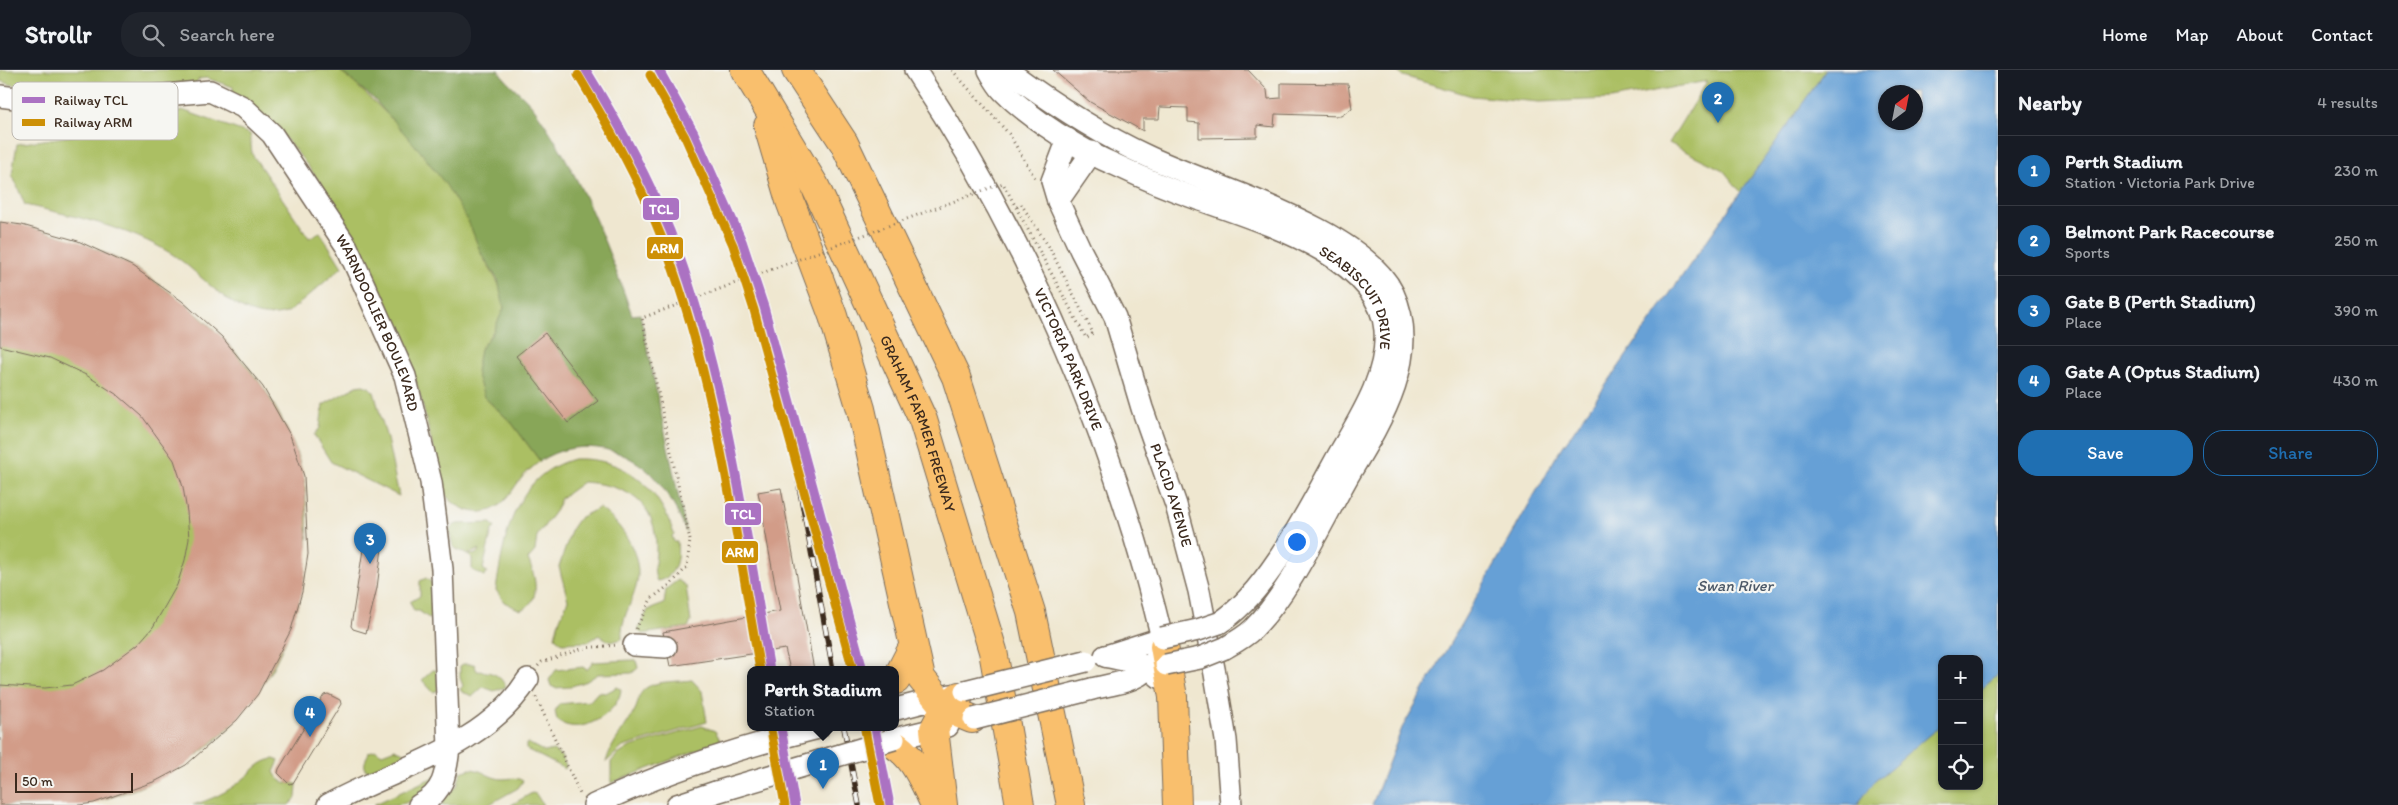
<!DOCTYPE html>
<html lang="en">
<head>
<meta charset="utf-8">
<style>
  :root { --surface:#171b24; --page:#20242c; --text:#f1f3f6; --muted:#9ea1a6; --line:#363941; --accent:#1f6fb2 }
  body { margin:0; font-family:Itim,sans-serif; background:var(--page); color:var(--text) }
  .controls { position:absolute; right:15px; bottom:15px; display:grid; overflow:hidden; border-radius:10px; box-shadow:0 1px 4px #0004 }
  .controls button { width:45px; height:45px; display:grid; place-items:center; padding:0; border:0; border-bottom:1px solid var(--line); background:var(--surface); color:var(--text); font:25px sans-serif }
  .compass { position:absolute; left:1878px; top:15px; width:45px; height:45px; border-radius:50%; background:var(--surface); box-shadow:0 1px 4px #0004; rotate:32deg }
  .scale { position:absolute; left:15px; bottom:12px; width:118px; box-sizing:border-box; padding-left:5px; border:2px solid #3b2a1e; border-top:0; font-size:14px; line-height:18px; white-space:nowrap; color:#3b2a1e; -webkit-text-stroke:4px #f6f6f2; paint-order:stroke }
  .you { position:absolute; left:1296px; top:471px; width:18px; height:18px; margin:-12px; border:4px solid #fff; border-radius:50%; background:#1a73e8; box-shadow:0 0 0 8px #1a73e833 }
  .badge { display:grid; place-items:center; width:32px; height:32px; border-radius:50%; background:var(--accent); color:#fff; font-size:16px; font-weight:700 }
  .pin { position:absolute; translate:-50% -41px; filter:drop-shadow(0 1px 2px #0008) }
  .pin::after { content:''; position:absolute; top:26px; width:18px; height:15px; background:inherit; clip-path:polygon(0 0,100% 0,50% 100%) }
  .popup { position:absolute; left:747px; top:596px; width:152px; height:65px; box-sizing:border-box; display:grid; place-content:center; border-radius:10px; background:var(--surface); filter:drop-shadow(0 1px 4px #0005); font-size:16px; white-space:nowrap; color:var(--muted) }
  .popup b { font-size:19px; color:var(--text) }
  .popup::after { content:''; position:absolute; left:50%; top:100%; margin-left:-10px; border:10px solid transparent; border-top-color:var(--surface) }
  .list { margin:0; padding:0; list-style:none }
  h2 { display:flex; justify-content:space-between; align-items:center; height:65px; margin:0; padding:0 20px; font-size:21px }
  h2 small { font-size:16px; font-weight:400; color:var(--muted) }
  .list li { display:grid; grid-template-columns:32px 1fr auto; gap:15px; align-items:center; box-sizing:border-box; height:70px; padding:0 20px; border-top:1px solid var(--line) }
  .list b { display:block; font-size:19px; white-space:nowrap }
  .list p { margin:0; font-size:16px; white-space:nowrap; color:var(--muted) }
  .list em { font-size:16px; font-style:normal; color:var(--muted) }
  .actions { display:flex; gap:10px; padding:15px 20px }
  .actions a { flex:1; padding:11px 0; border:1px solid var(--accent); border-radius:20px; text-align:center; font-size:18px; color:var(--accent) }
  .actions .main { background:var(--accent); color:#fff }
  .icon { flex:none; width:28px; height:28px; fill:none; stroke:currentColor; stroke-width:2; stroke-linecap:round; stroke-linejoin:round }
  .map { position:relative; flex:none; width:1998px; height:735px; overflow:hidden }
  header { display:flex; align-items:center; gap:30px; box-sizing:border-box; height:70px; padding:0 25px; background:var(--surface); border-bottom:1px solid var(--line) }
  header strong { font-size:24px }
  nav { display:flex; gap:28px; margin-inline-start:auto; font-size:18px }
  .search { width:350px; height:45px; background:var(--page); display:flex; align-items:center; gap:12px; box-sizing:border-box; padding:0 18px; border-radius:20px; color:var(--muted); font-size:19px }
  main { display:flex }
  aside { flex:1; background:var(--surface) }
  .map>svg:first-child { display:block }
</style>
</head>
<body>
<header>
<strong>Strollr</strong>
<div class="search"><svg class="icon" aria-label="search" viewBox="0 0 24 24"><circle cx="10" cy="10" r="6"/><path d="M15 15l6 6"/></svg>Search here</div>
<nav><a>Home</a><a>Map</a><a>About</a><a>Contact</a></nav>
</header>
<main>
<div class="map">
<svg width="1998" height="735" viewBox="0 0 1998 735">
  <rect width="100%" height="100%" fill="#f6f6f2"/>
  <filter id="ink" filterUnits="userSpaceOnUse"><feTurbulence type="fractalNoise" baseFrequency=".02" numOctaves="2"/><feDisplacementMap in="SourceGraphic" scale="10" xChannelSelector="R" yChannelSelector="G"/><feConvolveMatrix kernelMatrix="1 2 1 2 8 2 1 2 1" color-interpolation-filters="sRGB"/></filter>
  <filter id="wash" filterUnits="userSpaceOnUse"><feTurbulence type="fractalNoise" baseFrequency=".0096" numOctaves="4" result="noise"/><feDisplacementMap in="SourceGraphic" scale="20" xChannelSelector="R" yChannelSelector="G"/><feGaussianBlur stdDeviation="1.12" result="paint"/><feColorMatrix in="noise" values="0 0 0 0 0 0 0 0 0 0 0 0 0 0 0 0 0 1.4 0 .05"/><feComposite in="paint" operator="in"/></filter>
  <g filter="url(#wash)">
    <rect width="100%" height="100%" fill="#efe7d0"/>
    <g fill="#abbf63" stroke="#737440">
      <path d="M0,0H339C387,41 441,95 469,152C474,162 476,172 480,181C489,201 503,212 504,236C504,248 487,270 480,279L484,327L511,352L540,391C533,397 525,403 520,410C514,417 510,426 503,432C484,451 457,441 443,422C436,391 429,360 421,329C397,240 346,137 285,68C271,51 250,38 233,23V17L206,8L199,9L196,13L69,25L9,14L0,11Z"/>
      <path d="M1395,0H1826L1741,122L1723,100L1669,73L1707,11L1611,29L1539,32L1472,26L1403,6Z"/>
      <path d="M182,40L250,64L252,84L309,168L320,162L342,197C332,205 294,240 286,243C240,257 206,206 172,184C128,157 74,146 25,135L12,104L17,74L158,53Z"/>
      <path d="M0,152C46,159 89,174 130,195C141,201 151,209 161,216C225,261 284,327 303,405C306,414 305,424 306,433C312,493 300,548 271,601C231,671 172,713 94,732C65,735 30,735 0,735Z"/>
      <path d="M363,315L369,317L374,322L387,369L399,426L331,392L314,365L320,358L323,335L357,316Z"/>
      <path d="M574,389C625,387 659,417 674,464L672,466L674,472H677C679,488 676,508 657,511C652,501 656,492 656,481C658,432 627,415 583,412L561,428L556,440L537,466L535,481L528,489C535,505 543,532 520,540L504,532L496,520C504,467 514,405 574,389Z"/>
      <path d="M599,438C622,453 645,488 636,517C631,535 620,551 622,569L611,572L599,565L588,572L562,573L555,567L558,554L568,530L559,497L572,458L579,448Z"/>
      <path d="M491,453L495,458L492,460L483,499L487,502L484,506L472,500V488L469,485L476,484L480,479L467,485L453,477L449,460L456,454Z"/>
      <path d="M426,508L432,513L434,546L430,549L419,541H414L410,532L420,526V511Z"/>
      <path d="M678,510L686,516L691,552L688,557L642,564L638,560L648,540L664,534L666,519Z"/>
      <path d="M632,590H636L638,598L632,603L598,604L587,611L569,617L555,618L551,616L549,610L556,600L583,597L587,600L593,592Z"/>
      <path d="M463,594H474L477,601C491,602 499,603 506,617L494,621L483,617L473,626L462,622L460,619L463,616L460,608V596Z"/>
      <path d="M433,600H436L439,620L433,622L422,610Z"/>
      <path d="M1998,605V735H1857L1875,711L1942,654V716H1979V621Z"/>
      <path d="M692,610L702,621L707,652L623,677L606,692C611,672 627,657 636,638C639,630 638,624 646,618C657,610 679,612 692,610Z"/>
      <path d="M617,617L621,619C620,642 579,669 557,650L555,641L559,634L590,631L598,622L606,623Z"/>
      <path d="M702,656L715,661L721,671L611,713V692L616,686L630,677Z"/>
      <path d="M528,673L545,682L553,680L561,686L566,696L565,699L526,679V674Z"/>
      <path d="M395,679L406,684V690L369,703C361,696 366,690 369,682L376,680L382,684Z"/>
      <path d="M274,689L279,691L274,702C279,712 286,714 297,714L296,728L289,735H193C210,730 228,722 242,710C254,701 259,691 274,689Z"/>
      <path d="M470,699C483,700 485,705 496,708C506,711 514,705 523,711L518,718L488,735H442L443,730L457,716L461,702Z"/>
      <path d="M436,706C412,735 411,735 373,735Z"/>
      <path d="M532,723L536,724L543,735H511Z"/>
    </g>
    <path fill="#88a659" stroke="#62683c" d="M339,0H498C509,16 525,25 536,41C580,104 607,174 632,245L640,244L686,462C678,441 666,419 650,403C621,375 574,368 540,391L511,352L484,327L476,302L480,279L492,264L504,238L498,210L481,183L469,153L446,115L420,81L374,29Z"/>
    <path fill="#66a0d6" stroke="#50657a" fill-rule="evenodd" d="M1826,0H1998V605L1979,621V589H1942V654L1875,711L1857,735H1372L1402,658L1557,385ZM1886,22H1916V52H1886Z"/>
    <g id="blocks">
      <g fill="#d29c88">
        <path d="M1053,0H1248L1267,20L1268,29L1281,28V13L1348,14L1352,38L1341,46L1275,44L1274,57L1257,55V67L1199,68V53L1188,52V38L1160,37L1159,49H1143V61L1090,32Z"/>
        <path d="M0,152L22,155L78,171L132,196L182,231L222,267L263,317L290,365L304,406L308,484L302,522L291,560L258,624L237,650L186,695L156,711L94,733L79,735H0V615L45,618L72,615L103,600L138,574L153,557L177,515L185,490L189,469L187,442L183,417L174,390L142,346L119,326L86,305L50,288L0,276Z"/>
        <path d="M545,263L598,331L568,353L516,286Z"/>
        <path d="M781,418L814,600H790L785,579L670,596L663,562L780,541L758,422Z"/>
        <path d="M368,463L381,464L383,470L377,518L366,563L353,559L351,556L365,467Z"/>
        <path d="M328,624L340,630L341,634L293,713L289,714L278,703L279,699L324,625Z"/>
      </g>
    </g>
  </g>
  <g filter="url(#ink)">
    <use href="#blocks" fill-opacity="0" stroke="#7a6c5c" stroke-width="1"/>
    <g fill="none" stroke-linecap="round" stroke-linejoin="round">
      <g stroke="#7a6c5c" stroke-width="24">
        <g id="minor">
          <path id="s1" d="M915,0C1031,176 1115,371 1164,576C1144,612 1130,610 1092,619"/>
          <path id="s2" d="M989,0C993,7 997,15 1003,21C1031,49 1081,81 1118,96C1143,108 1169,119 1195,128C1255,150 1379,184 1385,260C1388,305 1361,346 1339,384C1311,434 1268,523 1219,553"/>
          <path d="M1007,0C1052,33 1097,63 1147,86C1212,117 1362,158 1393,223C1422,284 1382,350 1351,401C1323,449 1292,520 1253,559C1245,567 1234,573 1225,578"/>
          <path id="s3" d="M0,26L61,34L210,21L243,37L272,64L347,177L405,306L431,412L442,499L449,678C446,703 444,723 419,735"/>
          <path id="s4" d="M1068,69L1052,111L1058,131L1081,181L1115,247L1142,338L1176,435L1199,521L1215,604L1226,670L1231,735"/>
          <path d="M1058,131L1092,82"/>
          <path d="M634,575L666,577"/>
          <path d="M1105,586C1125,591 1144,591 1159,607"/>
          <path d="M1106,586L1162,568"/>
          <path d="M896,639L951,625"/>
          <path d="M894,669L948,656"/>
          <path d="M328,735C396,697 484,679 528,609"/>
          <path d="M594,735C666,701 741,677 818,658"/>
          <path d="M677,735L716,722"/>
        </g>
      </g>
      <g stroke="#7a6c5c" stroke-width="30">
        <g id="highway">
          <path id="s5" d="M745,0L815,116L923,350L993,581L1020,735"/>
          <path d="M796,0L844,73L956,307L1031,542L1071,735"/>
          <path d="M768,56L790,131L833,246L861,339L921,608L945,638L972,649"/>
          <path d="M1164,576L1173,627L1177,735"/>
          <path d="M896,610L913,577"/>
          <path d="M888,671C914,684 923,710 935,735"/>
          <path d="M943,735L934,659L945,638L959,626"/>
        </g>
      </g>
      <g stroke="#7a6c5c" stroke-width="3" stroke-dasharray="1 4" stroke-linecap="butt">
        <path d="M952,0L1009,64L1035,108"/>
        <path d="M1017,137L1021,134L1049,177"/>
        <path d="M636,559L651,529L671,514L687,497L690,470"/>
        <path d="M538,596L542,592L584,578L617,575"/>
        <path d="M536,627L580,724"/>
      </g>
      <use href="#minor" stroke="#fff" stroke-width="21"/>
      <use href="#highway" stroke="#f9bf6d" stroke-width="28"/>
      <g stroke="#3b2a1e" stroke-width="5.5">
        <g id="rail">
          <path d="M780,294L789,362L833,600"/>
          <path d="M844,658L859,735"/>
        </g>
      </g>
      <use href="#rail" stroke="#f6f6f2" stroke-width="4" stroke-dasharray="11" stroke-linecap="butt"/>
      <g stroke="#7a6c5c" stroke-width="24" stroke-linecap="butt">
        <g id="minor-bridge">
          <path d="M1162,568L1198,560L1219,553"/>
          <path d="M1166,595L1200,588L1225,578"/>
          <path d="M965,621L1086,591"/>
          <path d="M974,649L1092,619"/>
          <path d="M716,722L894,669"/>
        </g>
      </g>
      <path stroke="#7a6c5c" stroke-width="3" stroke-dasharray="1 4" stroke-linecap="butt" d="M690,470L642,248L1003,113L1086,268L1093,263L1049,177"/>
      <use href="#minor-bridge" stroke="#fff" stroke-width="21"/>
      <g stroke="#f6f6f2" stroke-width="12">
        <g id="rail-1">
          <path d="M586,0C618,52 647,105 670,161C725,301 744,453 770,600"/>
          <path d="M659,0L694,63L742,171L764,237L863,600"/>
          <path d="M781,658L795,735"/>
          <path d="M875,658L890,735"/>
        </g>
      </g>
      <g stroke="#f6f6f2" stroke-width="12">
        <g id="rail-2">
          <path d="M578,5C609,57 639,110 661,166C715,305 734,455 760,600"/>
          <path d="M650,5L685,67L733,175L754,240L853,600"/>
          <path d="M771,660L785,735"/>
          <path d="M865,660L880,735"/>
        </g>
      </g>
      <use href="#rail-1" stroke="#ab72c2" stroke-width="9"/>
      <use href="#rail-2" stroke="#cd9006" stroke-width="9"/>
    </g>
  </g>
  <g text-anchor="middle" stroke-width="4.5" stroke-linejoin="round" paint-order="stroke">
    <g font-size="15" fill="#3b2a1e" stroke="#f6f6f2">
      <text dy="5" stroke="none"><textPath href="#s2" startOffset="446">SEABISCUIT DRIVE</textPath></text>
      <text dy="5" stroke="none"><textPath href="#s3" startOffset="505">WARNDOOLIER BOULEVARD</textPath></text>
      <text dy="5" stroke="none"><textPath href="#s1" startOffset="328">VICTORIA PARK DRIVE</textPath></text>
      <text dy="5" stroke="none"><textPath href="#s5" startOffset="395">GRAHAM FARMER FREEWAY</textPath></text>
      <text dy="5" stroke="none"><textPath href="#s4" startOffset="382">PLACID AVENUE</textPath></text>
    </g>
    <g font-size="16" font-style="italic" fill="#4c5968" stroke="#f6f6f2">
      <text x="1735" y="521">Swan River</text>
    </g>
  </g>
  <rect x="12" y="12" width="166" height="58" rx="8" fill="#f6f6f2" stroke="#beb9b2" stroke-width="1"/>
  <rect x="22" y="27" width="23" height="6" fill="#ab72c2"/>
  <rect x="22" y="49" width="23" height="7" fill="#cd9006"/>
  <g font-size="14" fill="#3b2a1e">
    <text x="54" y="35">Railway TCL</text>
    <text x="54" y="57">Railway ARM</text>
  </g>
  <g stroke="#f6f6f2" stroke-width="2">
    <rect x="642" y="127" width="38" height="24" rx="5" fill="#ab72c2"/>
    <rect x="646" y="166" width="38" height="24" rx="5" fill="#cd9006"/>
    <rect x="724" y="432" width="38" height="24" rx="5" fill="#ab72c2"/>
    <rect x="721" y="470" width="38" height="24" rx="5" fill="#cd9006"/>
  </g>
  <g font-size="14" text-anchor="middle" font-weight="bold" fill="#fff">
    <text x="661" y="144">TCL</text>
    <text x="665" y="183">ARM</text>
    <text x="743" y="449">TCL</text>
    <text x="740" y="487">ARM</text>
  </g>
</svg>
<div class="controls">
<button>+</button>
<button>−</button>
<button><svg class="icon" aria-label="locate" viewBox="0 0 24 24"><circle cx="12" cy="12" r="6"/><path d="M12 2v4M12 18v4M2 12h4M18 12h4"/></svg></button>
</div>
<svg class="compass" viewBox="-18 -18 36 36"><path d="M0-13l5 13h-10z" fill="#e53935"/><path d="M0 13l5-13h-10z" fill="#9ea1a6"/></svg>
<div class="scale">50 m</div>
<div class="you"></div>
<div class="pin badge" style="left:823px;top:719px">1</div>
<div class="popup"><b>Perth Stadium</b>Station</div>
<div class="pin badge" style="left:1718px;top:53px">2</div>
<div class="pin badge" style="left:370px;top:494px">3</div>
<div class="pin badge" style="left:310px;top:667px">4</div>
</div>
<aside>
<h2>Nearby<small>4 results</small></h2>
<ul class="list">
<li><span class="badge">1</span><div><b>Perth Stadium</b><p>Station · Victoria Park Drive</p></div><em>230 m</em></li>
<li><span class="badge">2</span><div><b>Belmont Park Racecourse</b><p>Sports</p></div><em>250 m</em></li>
<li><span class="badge">3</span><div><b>Gate B (Perth Stadium)</b><p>Place</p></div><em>390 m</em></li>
<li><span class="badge">4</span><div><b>Gate A (Optus Stadium)</b><p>Place</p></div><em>430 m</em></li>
</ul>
<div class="actions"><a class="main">Save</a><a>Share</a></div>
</aside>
</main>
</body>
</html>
